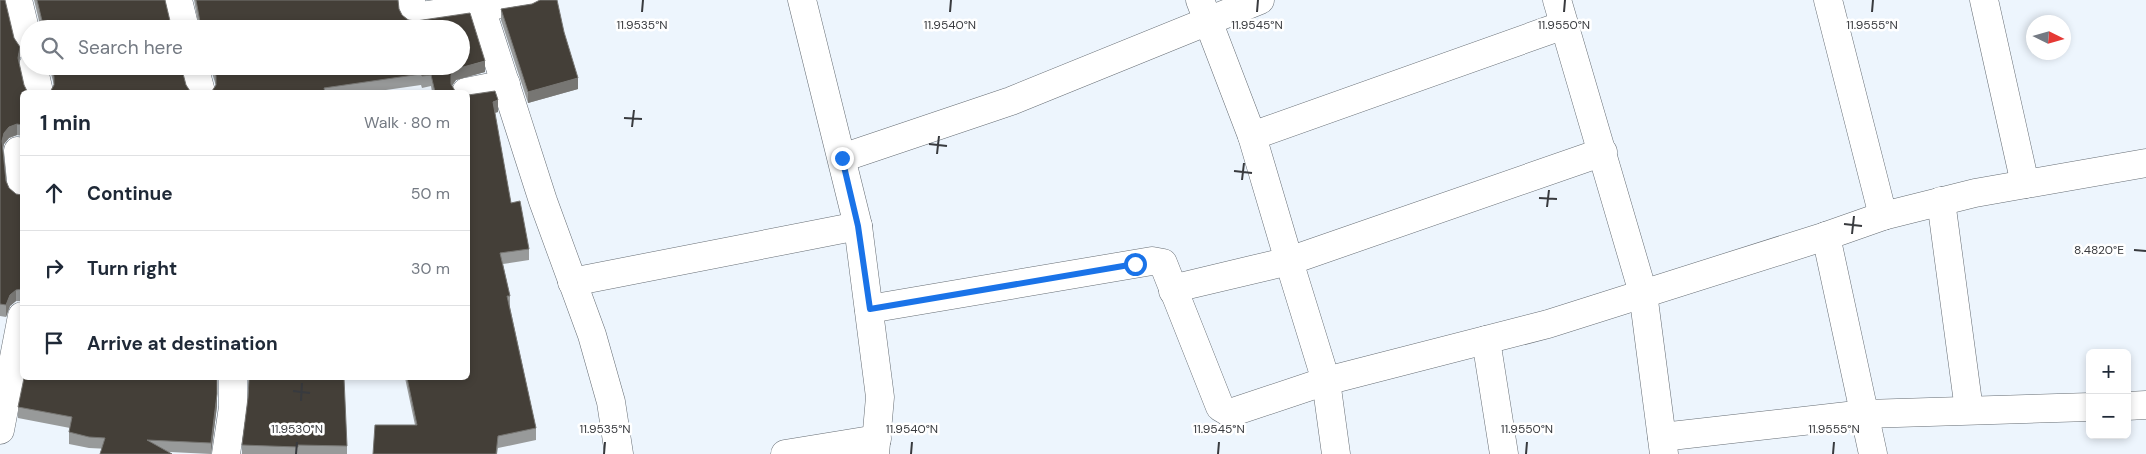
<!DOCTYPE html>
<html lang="en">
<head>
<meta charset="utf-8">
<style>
  :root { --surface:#fff; --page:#f2f2f3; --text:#1f2937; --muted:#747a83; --line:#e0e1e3 }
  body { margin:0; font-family:"DM Sans",sans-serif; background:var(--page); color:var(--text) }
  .controls { position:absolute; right:15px; bottom:15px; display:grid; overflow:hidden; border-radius:8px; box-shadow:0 2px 8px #0003 }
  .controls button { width:45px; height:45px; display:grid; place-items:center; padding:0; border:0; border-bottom:1px solid var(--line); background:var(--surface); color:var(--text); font:25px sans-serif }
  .compass { position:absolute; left:2026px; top:15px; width:45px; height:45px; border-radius:50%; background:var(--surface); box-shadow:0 2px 8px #0003; rotate:95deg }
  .stop { position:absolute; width:15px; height:15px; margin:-11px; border:4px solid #1a73e8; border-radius:50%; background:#fff }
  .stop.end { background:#1a73e8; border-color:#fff; box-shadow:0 1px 5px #0008 }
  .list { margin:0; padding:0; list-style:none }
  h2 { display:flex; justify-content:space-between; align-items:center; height:65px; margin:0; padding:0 20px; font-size:21px }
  h2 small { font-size:16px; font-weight:400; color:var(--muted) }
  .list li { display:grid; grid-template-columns:32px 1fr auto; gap:15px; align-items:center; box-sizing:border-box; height:75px; padding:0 20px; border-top:1px solid var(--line) }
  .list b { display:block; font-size:19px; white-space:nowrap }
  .list em { font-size:16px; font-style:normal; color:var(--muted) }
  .icon { flex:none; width:28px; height:28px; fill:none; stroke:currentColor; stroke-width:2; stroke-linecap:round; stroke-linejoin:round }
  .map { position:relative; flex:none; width:2146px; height:454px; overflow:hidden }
  .search { position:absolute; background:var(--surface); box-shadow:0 2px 8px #0003; left:20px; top:20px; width:450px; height:55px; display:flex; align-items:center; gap:12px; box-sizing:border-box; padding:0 18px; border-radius:28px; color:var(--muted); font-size:19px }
  .panel { position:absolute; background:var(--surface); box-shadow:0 2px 8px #0003; left:20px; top:90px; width:450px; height:290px; border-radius:8px }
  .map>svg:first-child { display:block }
</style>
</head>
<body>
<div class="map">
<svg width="2146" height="454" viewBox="0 0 2146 454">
  <rect width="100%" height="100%" fill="#edf5fd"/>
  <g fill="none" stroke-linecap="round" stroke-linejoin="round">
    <g stroke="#666d74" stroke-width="29">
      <g id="street">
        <path d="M18,0L29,46"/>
        <path d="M178,0L185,29"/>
        <path d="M411,0L414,17L530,0"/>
        <path d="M802,0L858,226L880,397L875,454"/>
        <path d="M1200,0L1252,136L1289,261L1326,381L1336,454"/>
        <path d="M1557,0L1643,293L1664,454"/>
        <path d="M1828,0L1883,216"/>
        <path d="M1984,0L2025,184"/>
        <path d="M481,8L543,201L592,335L611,402L619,454"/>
        <path d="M33,66L39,92"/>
        <path d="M194,66L201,92"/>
        <path d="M466,92L506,84"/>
        <path d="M1252,136L1564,25"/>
        <path d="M18,151L22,191"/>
        <path d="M842,158L1011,101L1260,0"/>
        <path d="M1941,201L1969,410"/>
        <path d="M1826,236L1873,454"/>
        <path d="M572,282L858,226"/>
        <path d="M1173,291L1184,286L1289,261L1603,152"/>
        <path d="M869,309L1152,261L1163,263L1220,407L1230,413L1326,381L1548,324L1826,236L1883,216L1975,193L2146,163"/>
        <path d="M1486,340L1504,454"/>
        <path d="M2127,406L2146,405"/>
        <path d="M0,430L22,316"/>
        <path d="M1662,437L1865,414L2090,407"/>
        <path d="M226,454L233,407V378"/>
        <path d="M785,454L877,439"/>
      </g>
    </g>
    <use href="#street" stroke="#fff" stroke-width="28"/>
  </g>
  <g fill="#989a9a">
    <path d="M0,0L14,38L20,58L19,63L22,92V136L17,135L9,138L4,144L3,149L6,181L9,188L16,194L22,195V301H16L10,306L6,317L0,316Z"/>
    <path d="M34,0H165L170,21L173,28L175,29H41Z"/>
    <path d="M194,0H398L399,9L402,15L485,72L456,80L452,86L455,91L457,92H432L431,86L422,88L421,85L372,92H210L212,91L216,86L210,66H461L198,24Z"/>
    <path d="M532,4L578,89L528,103L501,20V9Z"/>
    <path d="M49,66H181L50,92L54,85Z"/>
    <path d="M468,95L498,112L495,113L511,203L529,249V260L503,264L510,296V307L536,428V440L498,448L497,454H373L415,425L405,378H468Z"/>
    <path d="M217,378V406L211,454L89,448L69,444V432L70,428L18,418V407Z"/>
    <path d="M248,398L347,446V454H242V445Z"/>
  </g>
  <g fill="#777673">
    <path d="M20,47V58L18,70V58Z"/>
    <path d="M485,61V72L456,80L451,87V92V75L456,69Z"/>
    <path d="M578,78V89L528,103V92Z"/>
    <path d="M498,100V112L493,113V102Z"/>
    <path d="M17,124V135L9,138L4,144L2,153V141L4,133L9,127Z"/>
    <path d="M16,290V301L10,306L6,317V305L10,295Z"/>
    <path d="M217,394V406L211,454V443Z"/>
  </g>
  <g fill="#443f38" stroke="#777673">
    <path d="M0,0H5L14,38L20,47L18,58L24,85L27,91L30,92H22V125L17,124L9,127L4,133L2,141L6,181L9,188L16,194L22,195V289L16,290L10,295L6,305L0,304Z"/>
    <path d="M37,0H165L170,21L173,28L175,29H44Z"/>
    <path d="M196,0H398L399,9L402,15L408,20L416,21L470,13L485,61L456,69L451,75V84L455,91L457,92H435L431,75L422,76L421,74L324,88L325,92H210L212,91L216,85V76L213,66H461V29H196L200,22Z"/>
    <path d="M540,0H557L564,32L578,78L528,92L501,9L532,4Z"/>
    <path d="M52,66H181L186,85L190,91L192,92H48H50L54,85V77Z"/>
    <path d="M495,91L498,100L493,102L511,203L520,201L529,249L500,253L510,296H507L536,428L498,436L496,454H373L375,425H417L407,378H468V95Z"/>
    <path d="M24,378H217V394L211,443L147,440L172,454H100L105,438L89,437L69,432L72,417L18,407Z"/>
    <path d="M249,378H344L347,446L298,445V447L242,445L248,398Z"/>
  </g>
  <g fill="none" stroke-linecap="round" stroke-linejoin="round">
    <path stroke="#1a73e8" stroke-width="6" d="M842,158L858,226L870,309L1135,264"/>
  </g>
  <path fill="none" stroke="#383a3e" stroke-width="2" d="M642,12L643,0M950,12L951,0M1257,12L1258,0M1564,12L1565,0M1872,12L1873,0M624,118L642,119M632,127L634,110M929,144L947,146M937,154L939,136M1234,171L1252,173M1242,180L1244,163M1539,198L1557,199M1547,207L1549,190M1844,224L1862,226M1852,234L1854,216M2134,250L2146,251M293,391L310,393M301,401L302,383M296,454L297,442M604,454L605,442M911,454L912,442M1218,454L1219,442M1526,454L1527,442M1833,454L1834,442"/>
  <g font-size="12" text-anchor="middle" fill="#383a3e" stroke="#fff" stroke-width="5" stroke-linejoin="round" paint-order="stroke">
    <text x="642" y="29">11.9535°N</text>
    <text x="950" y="29">11.9540°N</text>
    <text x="1257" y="29">11.9545°N</text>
    <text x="1564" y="29">11.9550°N</text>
    <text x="1872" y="29">11.9555°N</text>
    <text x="2099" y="254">8.4820°E</text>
    <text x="297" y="433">11.9530°N</text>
    <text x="605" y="433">11.9535°N</text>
    <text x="912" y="433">11.9540°N</text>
    <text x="1219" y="433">11.9545°N</text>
    <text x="1527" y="433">11.9550°N</text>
    <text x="1834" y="433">11.9555°N</text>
  </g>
</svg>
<div class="controls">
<button>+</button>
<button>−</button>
</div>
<svg class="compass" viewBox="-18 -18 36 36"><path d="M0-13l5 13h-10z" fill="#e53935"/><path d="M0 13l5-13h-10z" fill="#747a83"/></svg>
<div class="stop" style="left:1135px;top:264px"></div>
<div class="stop end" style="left:842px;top:158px"></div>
<div class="search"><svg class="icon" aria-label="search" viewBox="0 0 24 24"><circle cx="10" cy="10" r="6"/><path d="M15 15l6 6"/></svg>Search here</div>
<section class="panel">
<h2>1 min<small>Walk · 80 m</small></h2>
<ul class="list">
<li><svg class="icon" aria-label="ahead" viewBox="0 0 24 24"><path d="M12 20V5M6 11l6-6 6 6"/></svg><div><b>Continue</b></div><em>50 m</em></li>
<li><svg class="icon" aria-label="right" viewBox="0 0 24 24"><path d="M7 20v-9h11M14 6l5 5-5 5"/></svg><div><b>Turn right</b></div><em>30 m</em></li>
<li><svg class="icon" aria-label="arrive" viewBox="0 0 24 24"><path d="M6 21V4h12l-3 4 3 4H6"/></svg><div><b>Arrive at destination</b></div></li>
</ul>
</section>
</div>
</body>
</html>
